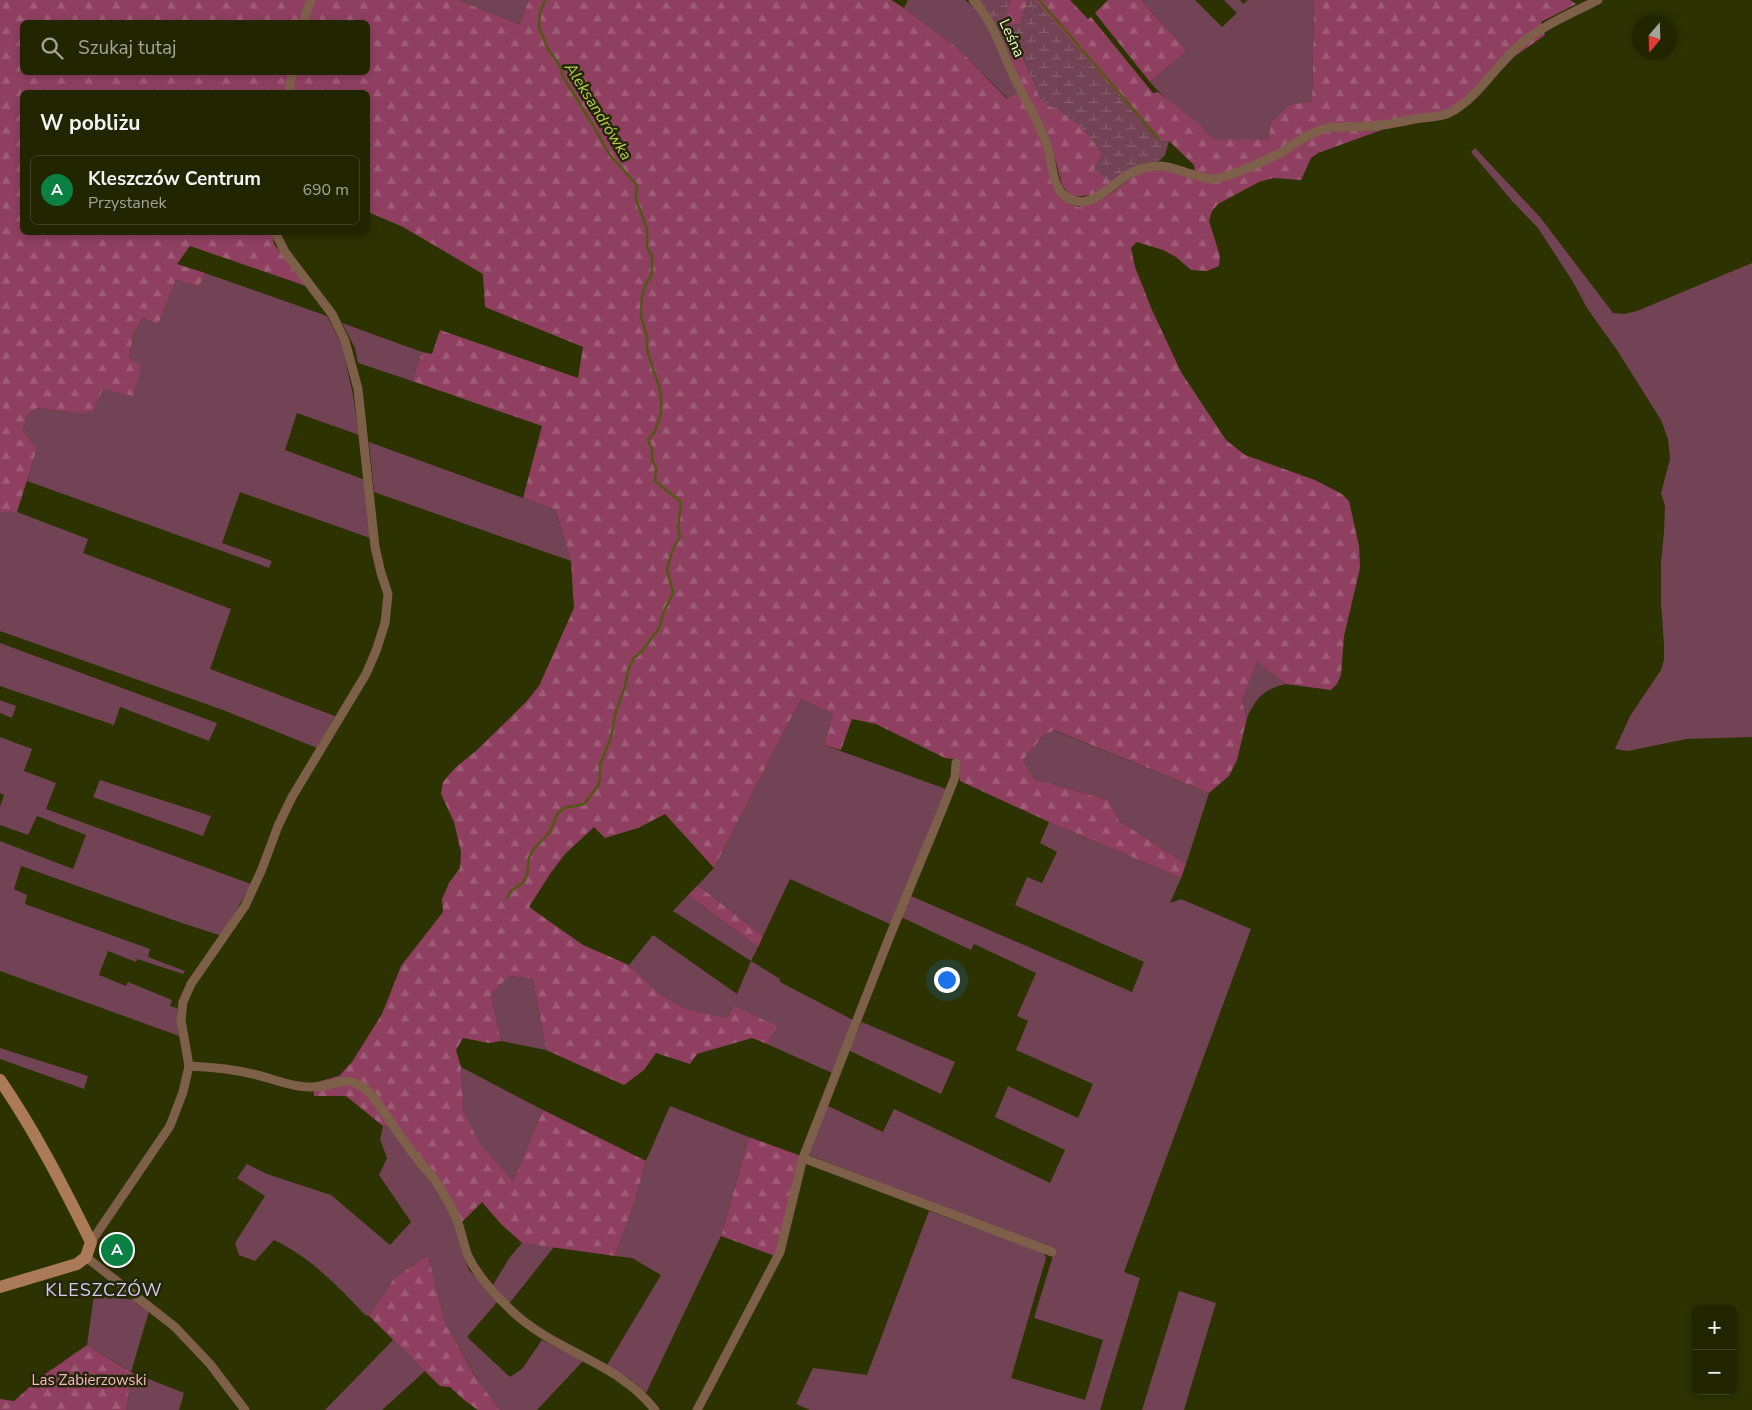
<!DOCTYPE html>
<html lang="pl">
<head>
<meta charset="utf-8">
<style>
  :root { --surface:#212600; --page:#2d320f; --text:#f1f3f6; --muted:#a2a599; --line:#3e4322; --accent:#0b8043 }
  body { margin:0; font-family:"Nunito Sans",sans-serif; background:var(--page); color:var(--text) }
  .controls { position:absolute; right:15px; bottom:15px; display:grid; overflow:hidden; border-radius:8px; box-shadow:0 2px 8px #0003 }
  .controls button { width:45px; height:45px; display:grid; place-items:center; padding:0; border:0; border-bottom:1px solid var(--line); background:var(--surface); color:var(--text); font:25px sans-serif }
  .compass { position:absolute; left:1632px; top:15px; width:45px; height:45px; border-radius:50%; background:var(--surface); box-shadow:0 2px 8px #0003; rotate:199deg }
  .you { position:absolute; left:946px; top:979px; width:18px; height:18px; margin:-12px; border:4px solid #fff; border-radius:50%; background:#1a73e8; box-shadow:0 0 0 8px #1a73e833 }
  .badge { display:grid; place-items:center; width:32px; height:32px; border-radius:50%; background:var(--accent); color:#fff; font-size:16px; font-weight:700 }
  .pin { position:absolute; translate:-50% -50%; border:2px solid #fff; box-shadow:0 1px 5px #0006 }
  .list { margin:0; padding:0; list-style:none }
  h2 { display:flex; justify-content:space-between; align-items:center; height:65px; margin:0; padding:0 20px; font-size:21px }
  h2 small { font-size:16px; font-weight:400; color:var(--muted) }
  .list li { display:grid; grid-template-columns:32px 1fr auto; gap:15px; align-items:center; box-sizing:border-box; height:70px; margin:0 10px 10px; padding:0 10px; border:1px solid var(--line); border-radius:8px }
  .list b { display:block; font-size:19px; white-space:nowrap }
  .list p { margin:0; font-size:16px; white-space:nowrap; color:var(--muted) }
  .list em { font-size:16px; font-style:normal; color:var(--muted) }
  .icon { flex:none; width:28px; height:28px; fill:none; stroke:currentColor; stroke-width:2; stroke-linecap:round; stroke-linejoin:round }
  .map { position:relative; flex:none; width:1752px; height:1410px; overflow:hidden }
  .search { position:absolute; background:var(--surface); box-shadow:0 2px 8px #0003; left:20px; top:20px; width:350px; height:55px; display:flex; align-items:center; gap:12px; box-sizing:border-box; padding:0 18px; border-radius:8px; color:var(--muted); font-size:19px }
  .panel { position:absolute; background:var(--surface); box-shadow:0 2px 8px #0003; left:20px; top:90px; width:350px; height:145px; border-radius:8px }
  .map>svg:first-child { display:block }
</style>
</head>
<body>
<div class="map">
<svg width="1752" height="1410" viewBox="0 0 1752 1410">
  <defs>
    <pattern id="forest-firs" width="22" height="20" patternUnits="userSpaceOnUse" patternTransform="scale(1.25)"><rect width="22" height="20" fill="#8f4061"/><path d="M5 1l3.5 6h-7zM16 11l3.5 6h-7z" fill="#9f5c77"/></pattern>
    <pattern id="wetland-marsh" width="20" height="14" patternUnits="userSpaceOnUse" patternTransform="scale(1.25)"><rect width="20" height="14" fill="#724355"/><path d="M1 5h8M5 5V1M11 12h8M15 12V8" fill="none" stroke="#875f6d"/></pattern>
  </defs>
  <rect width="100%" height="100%" fill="#2c3200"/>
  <g fill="#724355">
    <path d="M458,0H529L519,24Z"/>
    <path d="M908,0H965L983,15L1018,93L1008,99L959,49L904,8Z"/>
    <path d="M1141,0H1195L1222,27L1237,13L1224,0H1240L1243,4L1248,0H1314L1312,101L1288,105L1271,122L1268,140H1212C1194,118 1168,104 1150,82L1187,51Z"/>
    <path d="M1475,148L1540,217L1613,313L1624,314L1637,311L1752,263V737L1686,739L1628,751L1615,749L1630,716L1661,670L1664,659V645L1661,603V562L1664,533L1665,506L1661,493L1670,459L1668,439L1661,420L1617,350L1587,308L1573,282L1538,228L1512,201L1471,152Z"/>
    <path d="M205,273L327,316L342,345L353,395L359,435L297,413L285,450L365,480L370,538L240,492L222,543L272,561L269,568L27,481L37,449L23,431L26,417L37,408L74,413L103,389L129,358L134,332L143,318L158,325L176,280L199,287Z"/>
    <path d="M342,323L422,352L412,381L358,363L355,348Z"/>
    <path d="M369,442L556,510L571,561L374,492Z"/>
    <path d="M0,512H17L88,539L83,553L231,609L210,669L335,716L317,748L223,710L0,631Z"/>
    <path d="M0,643L217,723L209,741L120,707L114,725L0,686Z"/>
    <path d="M1257,660L1286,684C1265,689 1256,697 1247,718L1242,702Z"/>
    <path d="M801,699L833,714L824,745L946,789L892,925L790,879L763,936L698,885L714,868Z"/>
    <path d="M0,700L16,706L12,718L0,713Z"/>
    <path d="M1053,730L1209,793L1186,864L1119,821L1109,800L1034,779L1023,760L1044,735Z"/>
    <path d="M0,737L32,749L24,771L56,783L46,809L251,884L222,936L179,922L21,866L14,889L27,895L25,904L150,949L148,957L185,971L183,974L137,959L136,962L108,951L99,975L126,986L128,982L172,1000L170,1006L177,1008L179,1036L0,971V841L73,869L86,835L37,816L28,835L0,825V807L4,795L0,793Z"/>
    <path d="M100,780L211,816L203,836L93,797Z"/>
    <path d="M1049,822L1181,878L1170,903L1181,899L1251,929L1124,1272L1140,1278L1100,1410H810L796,1404L813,1368L867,1375L929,1211L1043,1252L1046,1258L1011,1378L1085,1400L1103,1340L1034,1318L1055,1249L1028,1240L809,1155L826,1105L883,1132L894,1109L1050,1183L1065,1150L995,1117L1008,1086L1078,1118L1093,1084L1016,1050L1028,1021L1017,1016L1036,973L974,944L971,950L901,917L911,896L1132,992L1144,962L1015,905L1027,877L1042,883L1057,852L1040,843Z"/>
    <path d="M688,895L758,947L751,961L780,979V982L853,1020L832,1073L767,1044L776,1027L732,1007L727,1018L686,1009L660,994L629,965L653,935L737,994L751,961L673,911Z"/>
    <path d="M510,976L533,979L546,1050L501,1041L491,994Z"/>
    <path d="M862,1022L955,1062L941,1094L848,1050Z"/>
    <path d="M0,1048L88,1076L84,1089L0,1059Z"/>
    <path d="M461,1067L543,1110L513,1181L479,1144L464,1113Z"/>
    <path d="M670,1106L749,1137L721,1236L646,1393L630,1379L607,1365L661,1275L632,1258L615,1256L635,1201L646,1161Z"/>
    <path d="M393,1125L441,1181L461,1223V1250L469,1270L498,1301L467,1337L510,1377L522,1369L542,1340L583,1361L537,1410H500L478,1381L445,1322L428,1255L394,1278L369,1316L365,1315C338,1286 310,1257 274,1240L255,1261L239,1255L235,1243L265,1196L237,1178L247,1164L267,1174L331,1195L390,1245L411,1222L379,1175L387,1158L380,1139L383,1126Z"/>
    <path d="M522,1243L554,1247L508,1305L493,1285L510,1257Z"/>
    <path d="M1179,1291L1216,1303L1184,1410H1142Z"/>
    <path d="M94,1295L135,1300L149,1311L131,1372L184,1393L179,1410H126L130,1371L87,1345Z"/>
    <path d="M393,1340L425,1371L382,1410H325Z"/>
  </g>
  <g fill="url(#forest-firs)" fill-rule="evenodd">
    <path d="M0,0H458L519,24L529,0H891L904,8L959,49L1007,99L1018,93L1033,116L1050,166L1053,188L1070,204L1079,207L1096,202L1113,192L1137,173L1152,169H1167L1196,180L1194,165L1169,141H1159L1034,0H1070L1088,19L1091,17L1153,93L1158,92L1200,125L1212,139L1268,140L1271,122L1288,105L1312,101L1314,0H1570L1576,4L1541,22L1545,35L1515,56L1489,83L1461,107L1387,128L1318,153L1311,158L1301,180L1274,178L1259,182L1218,204L1212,211L1209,221L1220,256L1219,266L1207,271L1191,270L1176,257L1163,250L1137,242L1131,248L1135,267L1152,310L1181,372L1226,440L1245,455L1315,480L1342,494L1349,501L1359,546L1360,568L1344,636L1341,675L1337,684L1331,690L1286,684L1257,661L1242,702L1247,718L1237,760L1229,776L1209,793L1054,730L1044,735L1023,760L1034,779L1109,800L1119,821L1186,864L1181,878L1049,822L960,781L959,760L945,758L876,724L852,719L841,750L824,745L833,714L801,699L714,868L665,814L638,828L605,838L594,827L565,854L550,874L529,907L583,945L629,965L660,994L686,1009L727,1018L733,1006L777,1026L767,1044L752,1038L697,1054L690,1064L656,1053L644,1070L624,1085L546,1050L533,979L510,976L491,994L501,1041L489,1043L463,1038L456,1050L461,1067L464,1113L480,1144L513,1181L543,1110L646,1161L635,1201L615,1256L522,1243L501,1224L482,1202L461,1223L441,1181L394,1125L383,1126L346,1096H314L313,1083L339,1076L352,1062L382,1014L401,966L443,912L442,899L449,883L460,868L461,852L454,822L441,794L443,782L455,768L477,750L526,702L539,686L574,608L571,561L556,510L523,498L542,426L412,381L422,352L432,354L440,330L578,378L583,347L485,307L483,274L403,227L368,212V92H22V232L272,233L274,244L306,286L190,246L177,264L205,273L199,287L176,280L158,325L143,318L134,332L129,358L141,366L133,396L103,389L92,412L74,413L37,408L26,417L23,431L37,449L17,512H0ZM22,22H368V72H22Z"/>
    <path d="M1010,0H1028L1020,24H1004Z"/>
    <path d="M1108,0H1141L1187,51L1150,82L1095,13Z"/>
    <path d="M1020,53L1035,84L1039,96L1048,105L1060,110L1083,128L1102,152L1112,182L1093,195L1072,197L1062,185L1052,146L1019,79L1009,55Z"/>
    <path d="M698,885L763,936L758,947L688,895Z"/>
    <path d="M749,1137L801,1156L775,1256L721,1236Z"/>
    <path d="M428,1255L445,1322L476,1378L500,1410H478L464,1400L450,1387L440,1386L369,1316L394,1278Z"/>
    <path d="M87,1345L131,1372L126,1410H0V1399L14,1401L41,1377Z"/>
  </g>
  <path fill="url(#wetland-marsh)" d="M978,0H1010L1005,24H1020L1028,0H1034L1159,141H1169L1165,155L1159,161L1145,163L1130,169L1112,182L1094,170L1102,152L1082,128L1060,110L1048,105L1039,96L1035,84L1020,53L1009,55C1000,34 993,16 978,0Z"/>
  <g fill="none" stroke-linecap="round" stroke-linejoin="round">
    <g stroke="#505811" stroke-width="2.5">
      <path d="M1039,0L1159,139"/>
      <path d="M507,898L511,891L523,883L527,874L529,858L533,850L549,833L558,813L564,808L584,804L598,786L600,780V765L611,737L616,711L625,687L628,670L634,658L642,651L659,628L664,611L671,598L673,592L667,570L672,551L680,537L678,527L681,505L680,501L655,481L656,467L652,460V450L648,440L655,431L661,413V400L660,389L647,350V337L641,316L642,297L645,286L652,274V256L647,247V229L636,199C635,193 639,189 636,184L609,154L593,125L563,77L560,66L548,49L539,27L540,12L545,0"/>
    </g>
    <g stroke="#7e5f4a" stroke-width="9">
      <path d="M973,0C994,22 1002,52 1015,79C1026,101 1039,122 1047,145C1053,161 1051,184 1064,195C1090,217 1114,179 1135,171C1161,161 1170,168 1195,175C1200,176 1206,179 1211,179C1228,178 1264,161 1280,153C1294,145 1306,134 1323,129C1338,125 1356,128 1372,126C1388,125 1404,121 1421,118C1430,117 1441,117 1449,113C1477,99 1494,68 1516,48C1539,27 1570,14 1598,0"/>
      <path d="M303,22L311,0"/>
      <path d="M289,92L292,72"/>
      <path d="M189,1066C212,1067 234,1069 257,1075C274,1079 291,1087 309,1087C339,1088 345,1069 372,1095C387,1117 402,1139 418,1160C424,1168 432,1175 437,1183C445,1196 453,1209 458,1223C462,1234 464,1246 468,1256C478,1277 496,1296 513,1312C557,1353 618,1362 655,1410"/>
      <path d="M803,1158L1052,1252"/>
      <path d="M91,1242L170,1126L183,1092L189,1066L181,1020L183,1002L191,984L245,906L262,869L278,826L292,797L366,674L376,651L385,623L388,594L381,573L375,547L358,389L345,341L332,314L285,252L275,232"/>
      <path d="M86,1257L175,1327L210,1364L245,1410"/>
      <path d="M697,1410L780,1252L803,1158L889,938L942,810L955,777L956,763"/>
    </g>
    <path stroke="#ab7a58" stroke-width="12" d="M0,1080C35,1131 63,1186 91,1242L86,1257L77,1264L0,1287"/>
  </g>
  <g text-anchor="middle" stroke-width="5" stroke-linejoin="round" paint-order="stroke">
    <g font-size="15" fill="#f3f9d8" stroke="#232706">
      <text transform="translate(1012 38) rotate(65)" y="5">Leśna</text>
    </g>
    <g font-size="15" fill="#fbb6cf" stroke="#232706">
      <text x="89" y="1385">Las Zabierzowski</text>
    </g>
    <g font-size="16" font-style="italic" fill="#bccb55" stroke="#232706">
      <text transform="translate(599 111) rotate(58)" y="6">Aleksandrówka</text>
    </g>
    <g font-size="18" letter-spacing="1" fill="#d5caf5" stroke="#232706">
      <text x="104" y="1296">KLESZCZÓW</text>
    </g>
  </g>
</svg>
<div class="controls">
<button>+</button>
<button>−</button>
</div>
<svg class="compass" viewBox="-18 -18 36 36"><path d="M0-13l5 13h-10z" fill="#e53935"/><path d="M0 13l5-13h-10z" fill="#a2a599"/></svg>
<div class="you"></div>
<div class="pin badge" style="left:117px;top:1250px">A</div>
<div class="search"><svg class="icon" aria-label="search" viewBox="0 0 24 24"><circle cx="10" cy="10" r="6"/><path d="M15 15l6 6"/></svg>Szukaj tutaj</div>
<section class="panel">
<h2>W pobliżu<small></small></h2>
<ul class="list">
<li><span class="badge">A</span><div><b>Kleszczów Centrum</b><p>Przystanek</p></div><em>690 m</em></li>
</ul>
</section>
</div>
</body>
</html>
